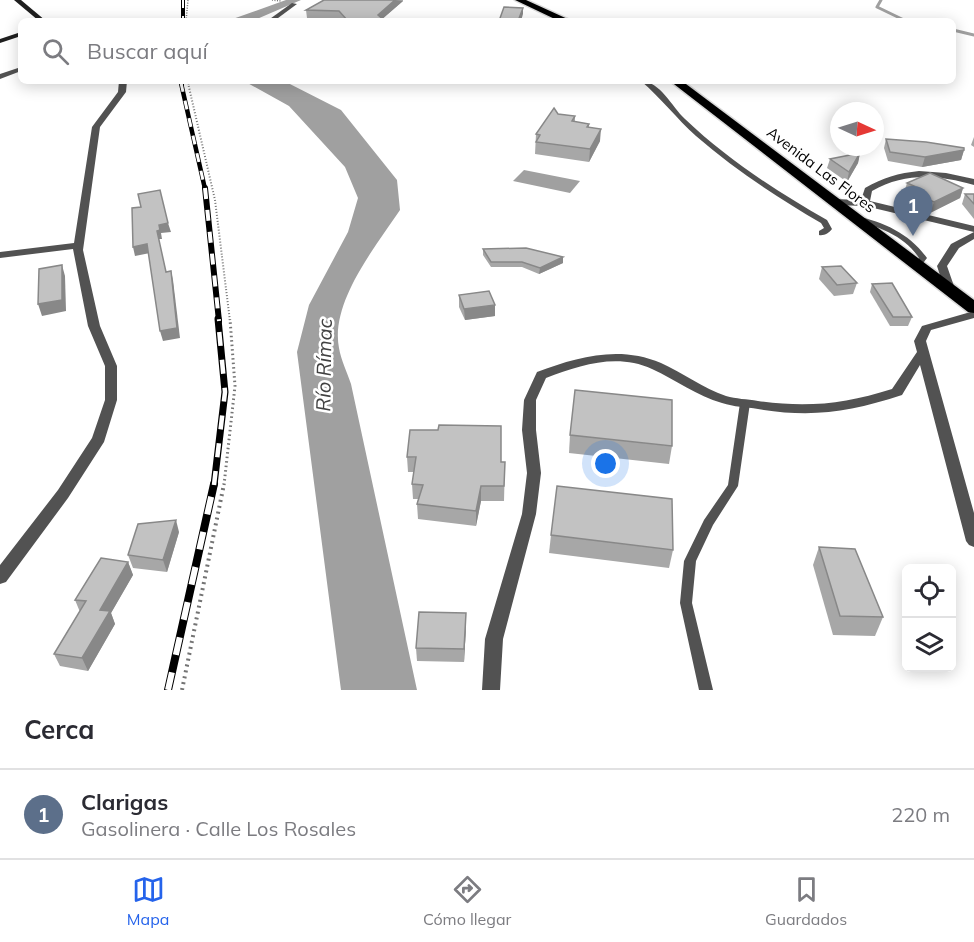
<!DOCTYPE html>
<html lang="es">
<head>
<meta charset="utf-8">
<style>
  :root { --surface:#fff; --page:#f2f2f3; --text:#2b2b33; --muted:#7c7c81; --line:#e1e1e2; --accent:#2563eb }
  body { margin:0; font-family:Mulish,sans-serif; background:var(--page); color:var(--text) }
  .controls { position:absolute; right:18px; bottom:18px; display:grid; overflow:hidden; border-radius:9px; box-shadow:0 3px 15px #0003 }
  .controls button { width:54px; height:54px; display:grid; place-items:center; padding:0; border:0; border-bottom:2px solid var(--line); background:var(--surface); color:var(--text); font:30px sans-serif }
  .compass { position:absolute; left:830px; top:102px; width:54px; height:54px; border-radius:50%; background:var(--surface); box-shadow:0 3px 15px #0003; rotate:94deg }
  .you { position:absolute; left:606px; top:464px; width:21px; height:21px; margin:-15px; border:4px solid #fff; border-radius:50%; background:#1a73e8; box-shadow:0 0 0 9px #1a73e833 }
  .badge { display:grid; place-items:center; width:39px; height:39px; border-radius:50%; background:var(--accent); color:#fff; font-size:20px; font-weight:700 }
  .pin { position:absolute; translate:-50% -50px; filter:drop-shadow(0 2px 3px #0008) }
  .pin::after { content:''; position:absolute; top:32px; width:21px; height:18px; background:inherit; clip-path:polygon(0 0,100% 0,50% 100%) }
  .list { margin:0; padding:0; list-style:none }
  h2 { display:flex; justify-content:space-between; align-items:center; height:78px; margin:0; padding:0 24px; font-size:26px }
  h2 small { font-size:20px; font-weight:400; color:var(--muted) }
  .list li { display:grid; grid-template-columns:39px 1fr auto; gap:18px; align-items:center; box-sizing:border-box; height:90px; padding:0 24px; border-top:2px solid var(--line) }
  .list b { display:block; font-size:22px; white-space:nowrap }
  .list p { margin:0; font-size:20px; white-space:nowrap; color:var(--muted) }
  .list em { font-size:20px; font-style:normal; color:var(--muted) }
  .icon { flex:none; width:33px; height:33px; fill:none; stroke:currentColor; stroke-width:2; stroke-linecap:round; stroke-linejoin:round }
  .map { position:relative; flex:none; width:974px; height:690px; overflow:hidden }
  .search { position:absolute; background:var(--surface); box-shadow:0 3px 15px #0003; left:18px; right:18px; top:18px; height:66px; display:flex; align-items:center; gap:15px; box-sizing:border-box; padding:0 21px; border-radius:9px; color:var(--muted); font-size:22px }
  .sheet { height:168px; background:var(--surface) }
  nav { display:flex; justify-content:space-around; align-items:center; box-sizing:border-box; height:84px; border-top:2px solid var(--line); background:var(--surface); font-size:16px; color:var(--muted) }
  nav a { display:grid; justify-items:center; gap:3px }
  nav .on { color:var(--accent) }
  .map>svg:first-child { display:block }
</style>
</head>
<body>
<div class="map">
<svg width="974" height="690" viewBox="0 0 974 690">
  <rect width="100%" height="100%" fill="#fff"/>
  <g fill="#a0a0a0">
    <path d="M286,0H301L252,21H227Z"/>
    <path d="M244,81H284L341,110L397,180L400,210C376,246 330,302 339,348C341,360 347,372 351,384L417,690H341L297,352L309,305L348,232L358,198L345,167L289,106Z"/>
    <path d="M524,170L580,181L570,193L513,181Z"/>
  </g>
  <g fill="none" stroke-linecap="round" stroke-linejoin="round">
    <g stroke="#a0a0a0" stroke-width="3">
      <path d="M881,0L877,7L906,21"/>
      <path d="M953,30L974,35"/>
    </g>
    <g stroke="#dbdbdb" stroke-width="3">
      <g id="highway">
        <path d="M515,0H526L572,21H559Z"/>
        <path d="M670,81H682L974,300V313L968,312Z"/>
      </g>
    </g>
    <g stroke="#747474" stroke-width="1.5" stroke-dasharray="1 1.5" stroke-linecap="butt">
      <path d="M272,0L281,1"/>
      <path d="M186,21L188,0"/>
      <path d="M188,81L189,85"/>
    </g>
    <path stroke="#747474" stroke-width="2" stroke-dasharray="1 2" stroke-linecap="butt" d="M188,83L215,200L230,321"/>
    <path stroke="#747474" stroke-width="3" stroke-dasharray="1.5 3" stroke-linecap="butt" d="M224,485L235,386L230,319"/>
    <path stroke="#747474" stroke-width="4" stroke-dasharray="2 4" stroke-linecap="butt" d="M182,690L224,484"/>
    <g fill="#525252" fill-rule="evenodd">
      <path d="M641,81C660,81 672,107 685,119C727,159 776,191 827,220L832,229C829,233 824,236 819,235V231L824,228L821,223C777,197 735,170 696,136C677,119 661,98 641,81Z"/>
      <path d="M853,216H856C884,222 910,234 927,258L920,267H914L913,265L919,258C905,236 878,226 853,220Z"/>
      <path d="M745,400L750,403L738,486L713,525L696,561L692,603L713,690H699L680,603L684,561L704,520L728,485L740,403Z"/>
    </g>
    <g fill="#525252" fill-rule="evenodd">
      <path d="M292,3L297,4L274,21H267Z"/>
      <path d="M565,18V20L563,21H546Z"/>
      <path d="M21,67V71L0,79V74Z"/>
      <path d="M119,81H127L126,92L100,127L83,250L100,326L117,366V400L104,442L68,498L6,582L0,584V565L58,490L92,438L105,400V366L88,326L73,249L0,258V252L74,243L92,127L118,92Z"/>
      <path d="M919,171L946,173L974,179V185C938,175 906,172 872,191L870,201L974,226V232L865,206L834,205L829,202L834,199L861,200L865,188C882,178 899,173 919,171Z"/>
      <path d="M974,232V239L959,248L947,266L955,289L953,291H945L937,266L951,244Z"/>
      <path d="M974,311V318L931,330L926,341L974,513V547L969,545L966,541L920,365L902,395C849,412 813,418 758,409C746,407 734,407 722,403C697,396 676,380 652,369C617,353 580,365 546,378L536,400V430L541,473L536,514L503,639L500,690H482L485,639L522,514L527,473L522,430L524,400L537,372C577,357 619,345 661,363C683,373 703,388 726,396C736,399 747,399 758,401C807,408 845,404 892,389L917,352L914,341L922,326Z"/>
    </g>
    <g fill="#1f1f1f" fill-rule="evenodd">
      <path d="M14,0H21L46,21H39Z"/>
      <path d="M21,32V36L0,43V39Z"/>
    </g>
    <use href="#highway" fill="#000" fill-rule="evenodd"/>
    <g stroke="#000" stroke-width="4">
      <g id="rail-far4">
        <path d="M183,0V21"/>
        <path d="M181,81L182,85"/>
      </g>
    </g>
    <g stroke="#000" stroke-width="4.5">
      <path id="rail-far3" d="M181,83L205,189"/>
    </g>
    <g stroke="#000" stroke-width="6">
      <path id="rail-far2" d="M205,188L219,321"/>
    </g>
    <g stroke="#000" stroke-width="7">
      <path id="rail-far1" d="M214,485L225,392L218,319"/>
    </g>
    <g stroke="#000" stroke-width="8">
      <path id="rail" d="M168,690L214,484"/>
    </g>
    <use href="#rail-far4" stroke="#fff" stroke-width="2" stroke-dasharray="8" stroke-linecap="butt"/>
    <use href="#rail-far3" stroke="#fff" stroke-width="3" stroke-dasharray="9" stroke-linecap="butt"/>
    <use href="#rail-far2" stroke="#fff" stroke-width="4" stroke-dasharray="11" stroke-linecap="butt"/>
    <use href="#rail-far1" stroke="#fff" stroke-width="4.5" stroke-dasharray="14" stroke-linecap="butt"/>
    <use href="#rail" stroke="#fff" stroke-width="6" stroke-dasharray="18" stroke-linecap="butt"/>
  </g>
  <g fill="#a7a7a7">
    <path d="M324,0H403V1L382,19L385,21H342L340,19L307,18L306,10Z"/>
    <path d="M558,114L575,116V122L589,124V127L600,141L589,162L535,154L536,134Z"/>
    <path d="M974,137V147L971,145Z"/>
    <path d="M886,139L964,150L961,160L922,167L888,161L884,148Z"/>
    <path d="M860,153L858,163L847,182L827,168L830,159Z"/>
    <path d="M907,183L963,188L960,198L930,213L902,200Z"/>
    <path d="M965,194H974V219L962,204Z"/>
    <path d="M483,249L563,263L539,274L522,267H491L483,255Z"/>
    <path d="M822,267L857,283L853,294L834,296L819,279Z"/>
    <path d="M872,284L912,317L908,326H890L870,292Z"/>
    <path d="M459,295L495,305V316L465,320L459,307Z"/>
    <path d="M570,435L672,446L669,464L569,453Z"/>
    <path d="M407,457L505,462L504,501H481L476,526L418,519L417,504L418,499H413L412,484L414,472H408Z"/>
    <path d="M179,532L167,572L133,568L128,555Z"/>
    <path d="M551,535L673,550L669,568L549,553Z"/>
    <path d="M819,547L883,617L875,636L833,635L813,565Z"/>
    <path d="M128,562L133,575L111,613L115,624L88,671L60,666L54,654L80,612L75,600Z"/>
    <path d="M466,613V626L464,662L417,661L416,648Z"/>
  </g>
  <g fill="#888">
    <path d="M395,0L403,1L380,21L378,15Z"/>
    <path d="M523,8V14L521,21H518Z"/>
    <path d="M601,129L600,141L589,162L590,149Z"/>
    <path d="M964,150L961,160L922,167L925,157Z"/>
    <path d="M860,153L858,163L847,182L849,172Z"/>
    <path d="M963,188L960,198L930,213L934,202Z"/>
    <path d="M168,223L171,232L161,233L162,239H159L157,231L159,225Z"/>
    <path d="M147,244L150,253L135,256L133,247Z"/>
    <path d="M563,257V263L539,274L540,268Z"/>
    <path d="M62,265L65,276L66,311L42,316L38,304Z"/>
    <path d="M171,271L173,280L180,338L163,341L160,331Z"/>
    <path d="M495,305V316L465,320L464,309Z"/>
    <path d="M481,486V501L476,526V511Z"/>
    <path d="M176,520L179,532L167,572L163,560Z"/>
    <path d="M128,562L133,575L111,613L115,624L88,671L82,658L100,610Z"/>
    <path d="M466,613V626L464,662V649Z"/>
  </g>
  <g fill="#c2c2c2" stroke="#888" stroke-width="1.5">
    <path d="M324,0H395L378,15L385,21H348L339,11L306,10Z"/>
    <path d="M504,7L523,8L518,21H499Z"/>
    <path d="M554,108L558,114L575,116L572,121L589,124L587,127L601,129L590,149L536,142L540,135L536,134Z"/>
    <path d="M886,139L926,142L964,148V150L925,157L890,152Z"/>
    <path d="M860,153L849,172L830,159Z"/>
    <path d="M930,173L963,188L934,202L905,190L914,186L907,183Z"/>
    <path d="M160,190L168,223L159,225L160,230L157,231L166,272L171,271L177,328L160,331L147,244L133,247L132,208L141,207L138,194Z"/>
    <path d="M965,194H974V204Z"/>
    <path d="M526,248L563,257L540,268L522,262H491L483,249Z"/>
    <path d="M62,265V300L38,304L39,269Z"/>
    <path d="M841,266L857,283L837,285L822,267Z"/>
    <path d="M892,283L912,317H893L872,284Z"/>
    <path d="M489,291L495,305L464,309L459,295Z"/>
    <path d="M575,390L672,400V446L570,435Z"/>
    <path d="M439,425L501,426V462H505L504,486H481L476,511L417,504L423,485L412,484L416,457H407L410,430H438Z"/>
    <path d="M557,486L672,499L673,550L551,535Z"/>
    <path d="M176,520L163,560L128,555L138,524Z"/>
    <path d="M819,547L855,549L883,617L840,616Z"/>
    <path d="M101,558L128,562L100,610L110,611L82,658L54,654L86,601L75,600Z"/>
    <path d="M419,612L466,613L464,649L416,648Z"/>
  </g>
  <g text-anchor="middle" stroke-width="5" stroke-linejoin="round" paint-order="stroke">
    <g font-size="15" fill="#000" stroke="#fff">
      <text transform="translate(821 170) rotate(37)" y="5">Avenida Las Flores</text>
    </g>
    <g font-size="20" font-style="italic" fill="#414141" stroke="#fff">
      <text transform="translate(324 365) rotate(-89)" y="7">Río Rímac</text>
    </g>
  </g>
</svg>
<div class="controls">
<button><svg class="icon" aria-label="locate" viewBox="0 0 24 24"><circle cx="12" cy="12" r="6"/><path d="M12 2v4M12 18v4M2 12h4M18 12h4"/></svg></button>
<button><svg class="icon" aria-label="layers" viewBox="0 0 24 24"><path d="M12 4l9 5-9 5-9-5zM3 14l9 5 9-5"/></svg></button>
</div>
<svg class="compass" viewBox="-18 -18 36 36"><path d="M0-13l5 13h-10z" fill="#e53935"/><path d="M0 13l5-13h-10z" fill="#7c7c81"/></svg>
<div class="you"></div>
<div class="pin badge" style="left:913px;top:236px;background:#5c6f8a">1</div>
<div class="search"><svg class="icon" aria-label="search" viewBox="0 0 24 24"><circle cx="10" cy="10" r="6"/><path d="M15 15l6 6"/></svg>Buscar aquí</div>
</div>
<section class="sheet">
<h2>Cerca<small></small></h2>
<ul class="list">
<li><span class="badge" style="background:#5c6f8a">1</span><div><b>Clarigas</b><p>Gasolinera · Calle Los Rosales</p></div><em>220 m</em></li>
</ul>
</section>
<nav>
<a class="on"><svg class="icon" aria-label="map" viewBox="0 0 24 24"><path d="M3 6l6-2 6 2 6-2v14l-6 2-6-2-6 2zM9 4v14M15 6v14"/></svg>Mapa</a>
<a><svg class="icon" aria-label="directions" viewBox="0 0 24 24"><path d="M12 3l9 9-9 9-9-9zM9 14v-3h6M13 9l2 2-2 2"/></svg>Cómo llegar</a>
<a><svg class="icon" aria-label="saved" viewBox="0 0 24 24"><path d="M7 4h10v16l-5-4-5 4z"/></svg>Guardados</a>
</nav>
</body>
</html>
